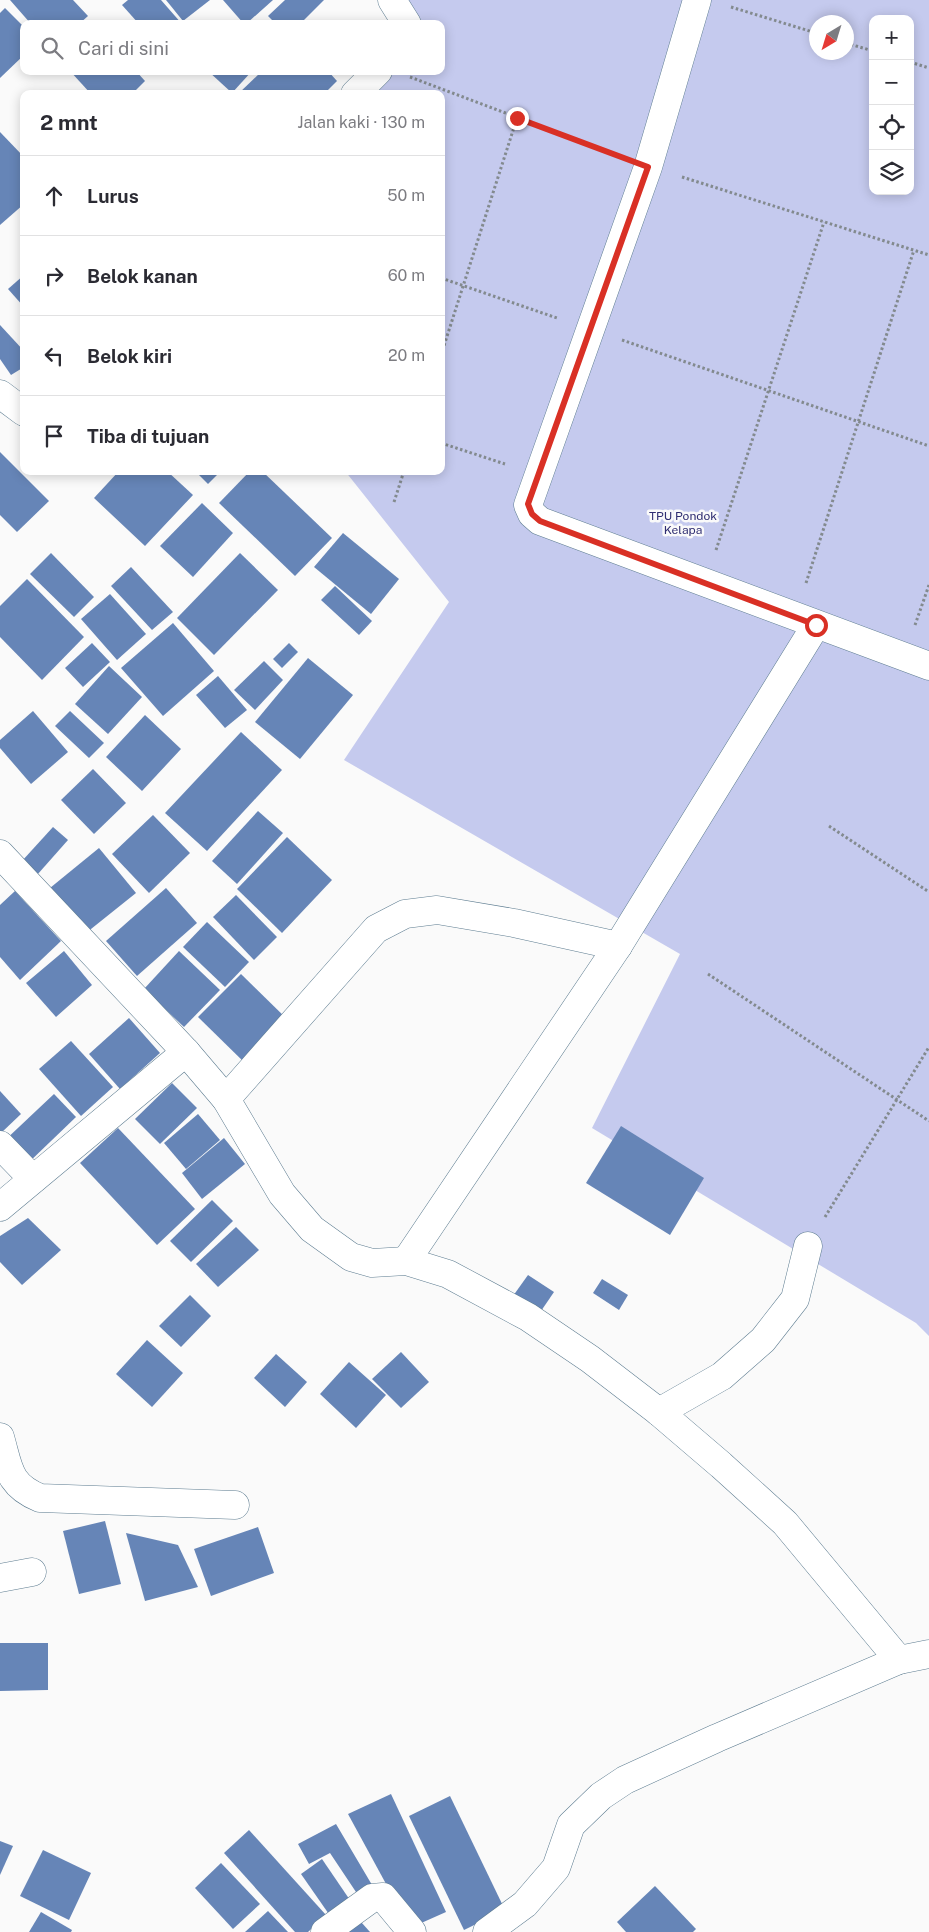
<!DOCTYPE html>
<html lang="id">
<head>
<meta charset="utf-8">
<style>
  :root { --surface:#fff; --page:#f7f7f7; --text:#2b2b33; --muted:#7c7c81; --line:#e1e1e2 }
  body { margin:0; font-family:"Public Sans",sans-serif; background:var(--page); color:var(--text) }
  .controls { position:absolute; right:15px; top:15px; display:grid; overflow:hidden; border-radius:10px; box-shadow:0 2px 12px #0003 }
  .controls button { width:45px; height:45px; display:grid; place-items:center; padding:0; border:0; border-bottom:1px solid var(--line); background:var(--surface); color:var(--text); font:25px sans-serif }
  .compass { position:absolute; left:809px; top:15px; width:45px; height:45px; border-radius:50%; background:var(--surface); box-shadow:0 2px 12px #0003; rotate:218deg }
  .stop { position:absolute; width:15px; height:15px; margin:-11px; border:4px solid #d93025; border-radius:50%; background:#fff }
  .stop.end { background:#d93025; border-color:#fff; box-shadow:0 1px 5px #0008 }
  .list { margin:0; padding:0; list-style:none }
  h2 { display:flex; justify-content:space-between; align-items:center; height:65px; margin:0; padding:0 20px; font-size:21px }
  h2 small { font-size:16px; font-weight:400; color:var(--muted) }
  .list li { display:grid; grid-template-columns:32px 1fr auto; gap:15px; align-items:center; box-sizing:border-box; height:80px; padding:0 20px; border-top:1px solid var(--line) }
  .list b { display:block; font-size:19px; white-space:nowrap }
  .list em { font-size:16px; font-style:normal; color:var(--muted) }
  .icon { flex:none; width:28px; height:28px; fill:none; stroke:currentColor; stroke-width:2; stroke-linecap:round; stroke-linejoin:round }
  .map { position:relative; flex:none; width:929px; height:1932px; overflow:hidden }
  .search { position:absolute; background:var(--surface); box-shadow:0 2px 12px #0003; left:20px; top:20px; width:425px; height:55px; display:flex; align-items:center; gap:12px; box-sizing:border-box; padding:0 18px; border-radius:10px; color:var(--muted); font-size:19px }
  .panel { position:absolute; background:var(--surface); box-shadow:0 2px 12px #0003; left:20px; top:90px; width:425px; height:385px; border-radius:10px }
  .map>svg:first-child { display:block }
</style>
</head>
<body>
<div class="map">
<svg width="929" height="1932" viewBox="0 0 929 1932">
  <rect width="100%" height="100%" fill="#fafafa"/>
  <path fill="#c5caee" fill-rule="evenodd" d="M379,0H929V1336L916,1323L592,1128L680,954L344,760L449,602L345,471H441V94H374L395,71H441V24H395ZM873,19H910V191H873ZM816,22H846V52H816Z"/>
  <g fill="#6685b7">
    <path d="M10,0H73L88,16L79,24H31Z"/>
    <path d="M128,0H161L182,24H139L122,5Z"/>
    <path d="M166,0H210L183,21Z"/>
    <path d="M223,0H273L246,24H244Z"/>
    <path d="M285,0H324L300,24H276L268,16Z"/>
    <path d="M5,8L24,27V55L0,78V13Z"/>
    <path d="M70,71H136L145,81L132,94H91Z"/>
    <path d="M208,71H252L232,93Z"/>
    <path d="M262,71H328L337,81L324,94H238Z"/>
    <path d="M0,132L24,157V204L0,225Z"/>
    <path d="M24,275V307L8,289Z"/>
    <path d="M0,325L24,351V367L11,375L0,359Z"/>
    <path d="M0,452L49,501L17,532L0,515Z"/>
    <path d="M119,471H167L193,495L145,546L94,498Z"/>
    <path d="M195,471H221L208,484Z"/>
    <path d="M250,471H262L332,538L295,576L219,503Z"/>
    <path d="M202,503L233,533L193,577L160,546Z"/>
    <path d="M343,533L399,579L371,614L314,567Z"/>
    <path d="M51,553L94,597L74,617L30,574Z"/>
    <path d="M240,553L278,590L214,655L177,618Z"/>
    <path d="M131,567L173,612L152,630L111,586Z"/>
    <path d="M27,579L84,637L42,680L0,637V606Z"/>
    <path d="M335,586L372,621L359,635L321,600Z"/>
    <path d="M110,594L146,634L117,660L81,619Z"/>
    <path d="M173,623L214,671L163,716L121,668Z"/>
    <path d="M92,643L110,662L83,687L65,668Z"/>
    <path d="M289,643L298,652L282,668L273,659Z"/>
    <path d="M308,658L353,695L300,759L255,722Z"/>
    <path d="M264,661L283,680L255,710L234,690Z"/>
    <path d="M109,666L142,697L108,734L75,704Z"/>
    <path d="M218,676L247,710L225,728L196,695Z"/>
    <path d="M33,711L68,752L31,784L0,748V740Z"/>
    <path d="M70,711L104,743L89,758L55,726Z"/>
    <path d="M145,715L181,749L142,791L106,757Z"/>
    <path d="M241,732L282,770L207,851L165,813Z"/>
    <path d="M93,769L126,803L94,834L61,800Z"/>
    <path d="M258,811L283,833L237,884L212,861Z"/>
    <path d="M153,815L190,853L149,893L112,854Z"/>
    <path d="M53,827L68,840L37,875L22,861Z"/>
    <path d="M287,837L332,880L282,933L237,889Z"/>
    <path d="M99,848L136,893L86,933L50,888Z"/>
    <path d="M166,888L197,923L137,976L106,941Z"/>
    <path d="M15,891L61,941L20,980L0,957V905Z"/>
    <path d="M236,895L277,937L254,960L213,917Z"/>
    <path d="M207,922L249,962L225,987L183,947Z"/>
    <path d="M64,951L92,985L56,1017L26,983Z"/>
    <path d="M179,951L220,990L184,1027L144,989Z"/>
    <path d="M241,974L290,1022L248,1066L198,1017Z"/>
    <path d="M129,1018L160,1053L120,1089L89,1054Z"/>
    <path d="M71,1041L113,1087L81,1116L39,1069Z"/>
    <path d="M172,1083L197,1108L160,1144L135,1119Z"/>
    <path d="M0,1091L21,1114L0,1134Z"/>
    <path d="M54,1094L76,1117L25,1166L2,1143Z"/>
    <path d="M198,1114L220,1140L186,1169L164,1143Z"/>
    <path d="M621,1126L704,1178L670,1235L586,1183Z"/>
    <path d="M118,1128L195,1209L157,1245L80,1163Z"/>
    <path d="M224,1138L245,1164L202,1199L182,1173Z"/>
    <path d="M212,1200L233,1221L191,1262L170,1241Z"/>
    <path d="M28,1218L61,1250L22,1285L0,1262V1236Z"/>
    <path d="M236,1227L259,1250L218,1287L196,1264Z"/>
    <path d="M528,1275L554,1292L539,1314L513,1296Z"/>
    <path d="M602,1279L628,1295L619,1310L593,1293Z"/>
    <path d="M190,1295L211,1316L181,1347L159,1326Z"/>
    <path d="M147,1340L183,1373L152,1407L116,1374Z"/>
    <path d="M401,1352L429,1382L401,1408L372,1379Z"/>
    <path d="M276,1354L307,1382L285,1407L254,1378Z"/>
    <path d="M349,1362L386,1395L356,1428L320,1394Z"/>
    <path d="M105,1521L121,1584L79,1594L63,1531Z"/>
    <path d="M258,1527L274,1573L211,1596L194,1549Z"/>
    <path d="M126,1533L178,1545L198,1587L145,1601Z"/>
    <path d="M0,1643H48V1690L0,1691Z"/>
    <path d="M391,1794L446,1912L410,1928L348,1814Z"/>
    <path d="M450,1796L505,1910L464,1930L409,1816Z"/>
    <path d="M336,1824L375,1890L360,1898L330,1853L309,1864L298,1844Z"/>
    <path d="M249,1830L326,1915L308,1932H295L224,1853Z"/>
    <path d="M0,1841L13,1846L0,1875Z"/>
    <path d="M43,1850L91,1873L69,1920L20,1896Z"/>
    <path d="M322,1859L354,1906L333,1920L301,1874Z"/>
    <path d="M221,1863L260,1904L233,1929L195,1888Z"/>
    <path d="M655,1886L696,1929L693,1932H626L617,1922Z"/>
    <path d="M268,1911L288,1932H245Z"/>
    <path d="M41,1912L72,1930L71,1932H29Z"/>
    <path d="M353,1913L370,1932H331Z"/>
  </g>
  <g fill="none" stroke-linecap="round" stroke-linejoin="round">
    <g stroke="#5e7d91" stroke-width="29">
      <g id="minor">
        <path d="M392,0L407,24"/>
        <path d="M697,0L648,167L528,505L532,514L540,521L929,666"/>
        <path d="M355,94L378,71"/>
        <path d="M0,394L24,412"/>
        <path d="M0,854L186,1052L226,1099L282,1194L312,1229L351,1257L372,1263L406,1261L448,1274L528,1317L590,1359L659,1412L721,1465L785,1523L899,1660"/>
        <path d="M226,1099L376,929L405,914L437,910L514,923L618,946"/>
        <path d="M0,1145L33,1179"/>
        <path d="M0,1207L186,1052"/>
        <path d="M406,1261L618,946L816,625"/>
        <path d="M659,1412L722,1376L763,1340L795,1299L808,1246"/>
        <path d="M0,1437C9,1468 8,1485 40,1498L235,1505"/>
        <path d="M0,1578L32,1572"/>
        <path d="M325,1932L372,1898L383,1897L412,1932"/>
        <path d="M487,1932L525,1904L556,1868L571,1825L601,1796L625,1780L717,1738L899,1660L929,1654"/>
      </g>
    </g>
    <g stroke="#838a8e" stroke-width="3" stroke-dasharray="2.5 2.5" stroke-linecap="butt">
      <path d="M731,7L816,33"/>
      <path d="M846,43L873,51"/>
      <path d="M910,62L929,68"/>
      <path d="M410,77L617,155"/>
      <path d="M682,177L929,255"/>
      <path d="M441,278L557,318"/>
      <path d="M622,340L929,446"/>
      <path d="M441,355L517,118"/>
      <path d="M441,443L505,464"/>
      <path d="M394,502L404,471"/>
      <path d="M716,550L824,222"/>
      <path d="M806,583L914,250"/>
      <path d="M915,625L929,585"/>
      <path d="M829,826L929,892"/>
      <path d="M708,974L929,1121"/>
      <path d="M825,1217L929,1047"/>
    </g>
    <use href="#minor" stroke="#fff" stroke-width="28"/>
  </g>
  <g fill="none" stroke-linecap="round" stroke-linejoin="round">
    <path stroke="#d93025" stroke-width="6" d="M517,118L648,167L528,504L532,514L540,521L816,625"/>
  </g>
  <g text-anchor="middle" stroke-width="5" stroke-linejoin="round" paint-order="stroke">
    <g font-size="12" fill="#2f2d71" stroke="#fafafa">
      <text x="683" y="520">TPU Pondok<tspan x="683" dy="14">Kelapa</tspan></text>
    </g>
  </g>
</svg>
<div class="controls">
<button>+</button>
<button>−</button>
<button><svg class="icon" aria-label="locate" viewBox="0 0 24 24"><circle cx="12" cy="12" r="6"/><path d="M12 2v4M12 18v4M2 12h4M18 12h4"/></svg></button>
<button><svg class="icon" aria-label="layers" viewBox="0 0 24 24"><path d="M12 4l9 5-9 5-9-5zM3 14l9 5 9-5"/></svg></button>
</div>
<svg class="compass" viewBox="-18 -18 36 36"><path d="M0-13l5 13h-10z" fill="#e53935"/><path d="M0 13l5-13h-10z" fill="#7c7c81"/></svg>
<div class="stop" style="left:816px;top:625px"></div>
<div class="stop end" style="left:517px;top:118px"></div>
<div class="search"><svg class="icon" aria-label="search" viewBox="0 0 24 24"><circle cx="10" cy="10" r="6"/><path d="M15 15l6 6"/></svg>Cari di sini</div>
<section class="panel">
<h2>2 mnt<small>Jalan kaki · 130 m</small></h2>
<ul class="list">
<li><svg class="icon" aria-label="ahead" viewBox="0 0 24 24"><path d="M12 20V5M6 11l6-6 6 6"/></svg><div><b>Lurus</b></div><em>50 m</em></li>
<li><svg class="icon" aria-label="right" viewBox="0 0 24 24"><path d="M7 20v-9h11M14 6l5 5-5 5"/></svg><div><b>Belok kanan</b></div><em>60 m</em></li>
<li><svg class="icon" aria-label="left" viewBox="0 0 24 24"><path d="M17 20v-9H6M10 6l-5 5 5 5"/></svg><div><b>Belok kiri</b></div><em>20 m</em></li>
<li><svg class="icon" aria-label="arrive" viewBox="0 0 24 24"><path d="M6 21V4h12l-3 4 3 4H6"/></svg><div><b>Tiba di tujuan</b></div></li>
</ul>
</section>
</div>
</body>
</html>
